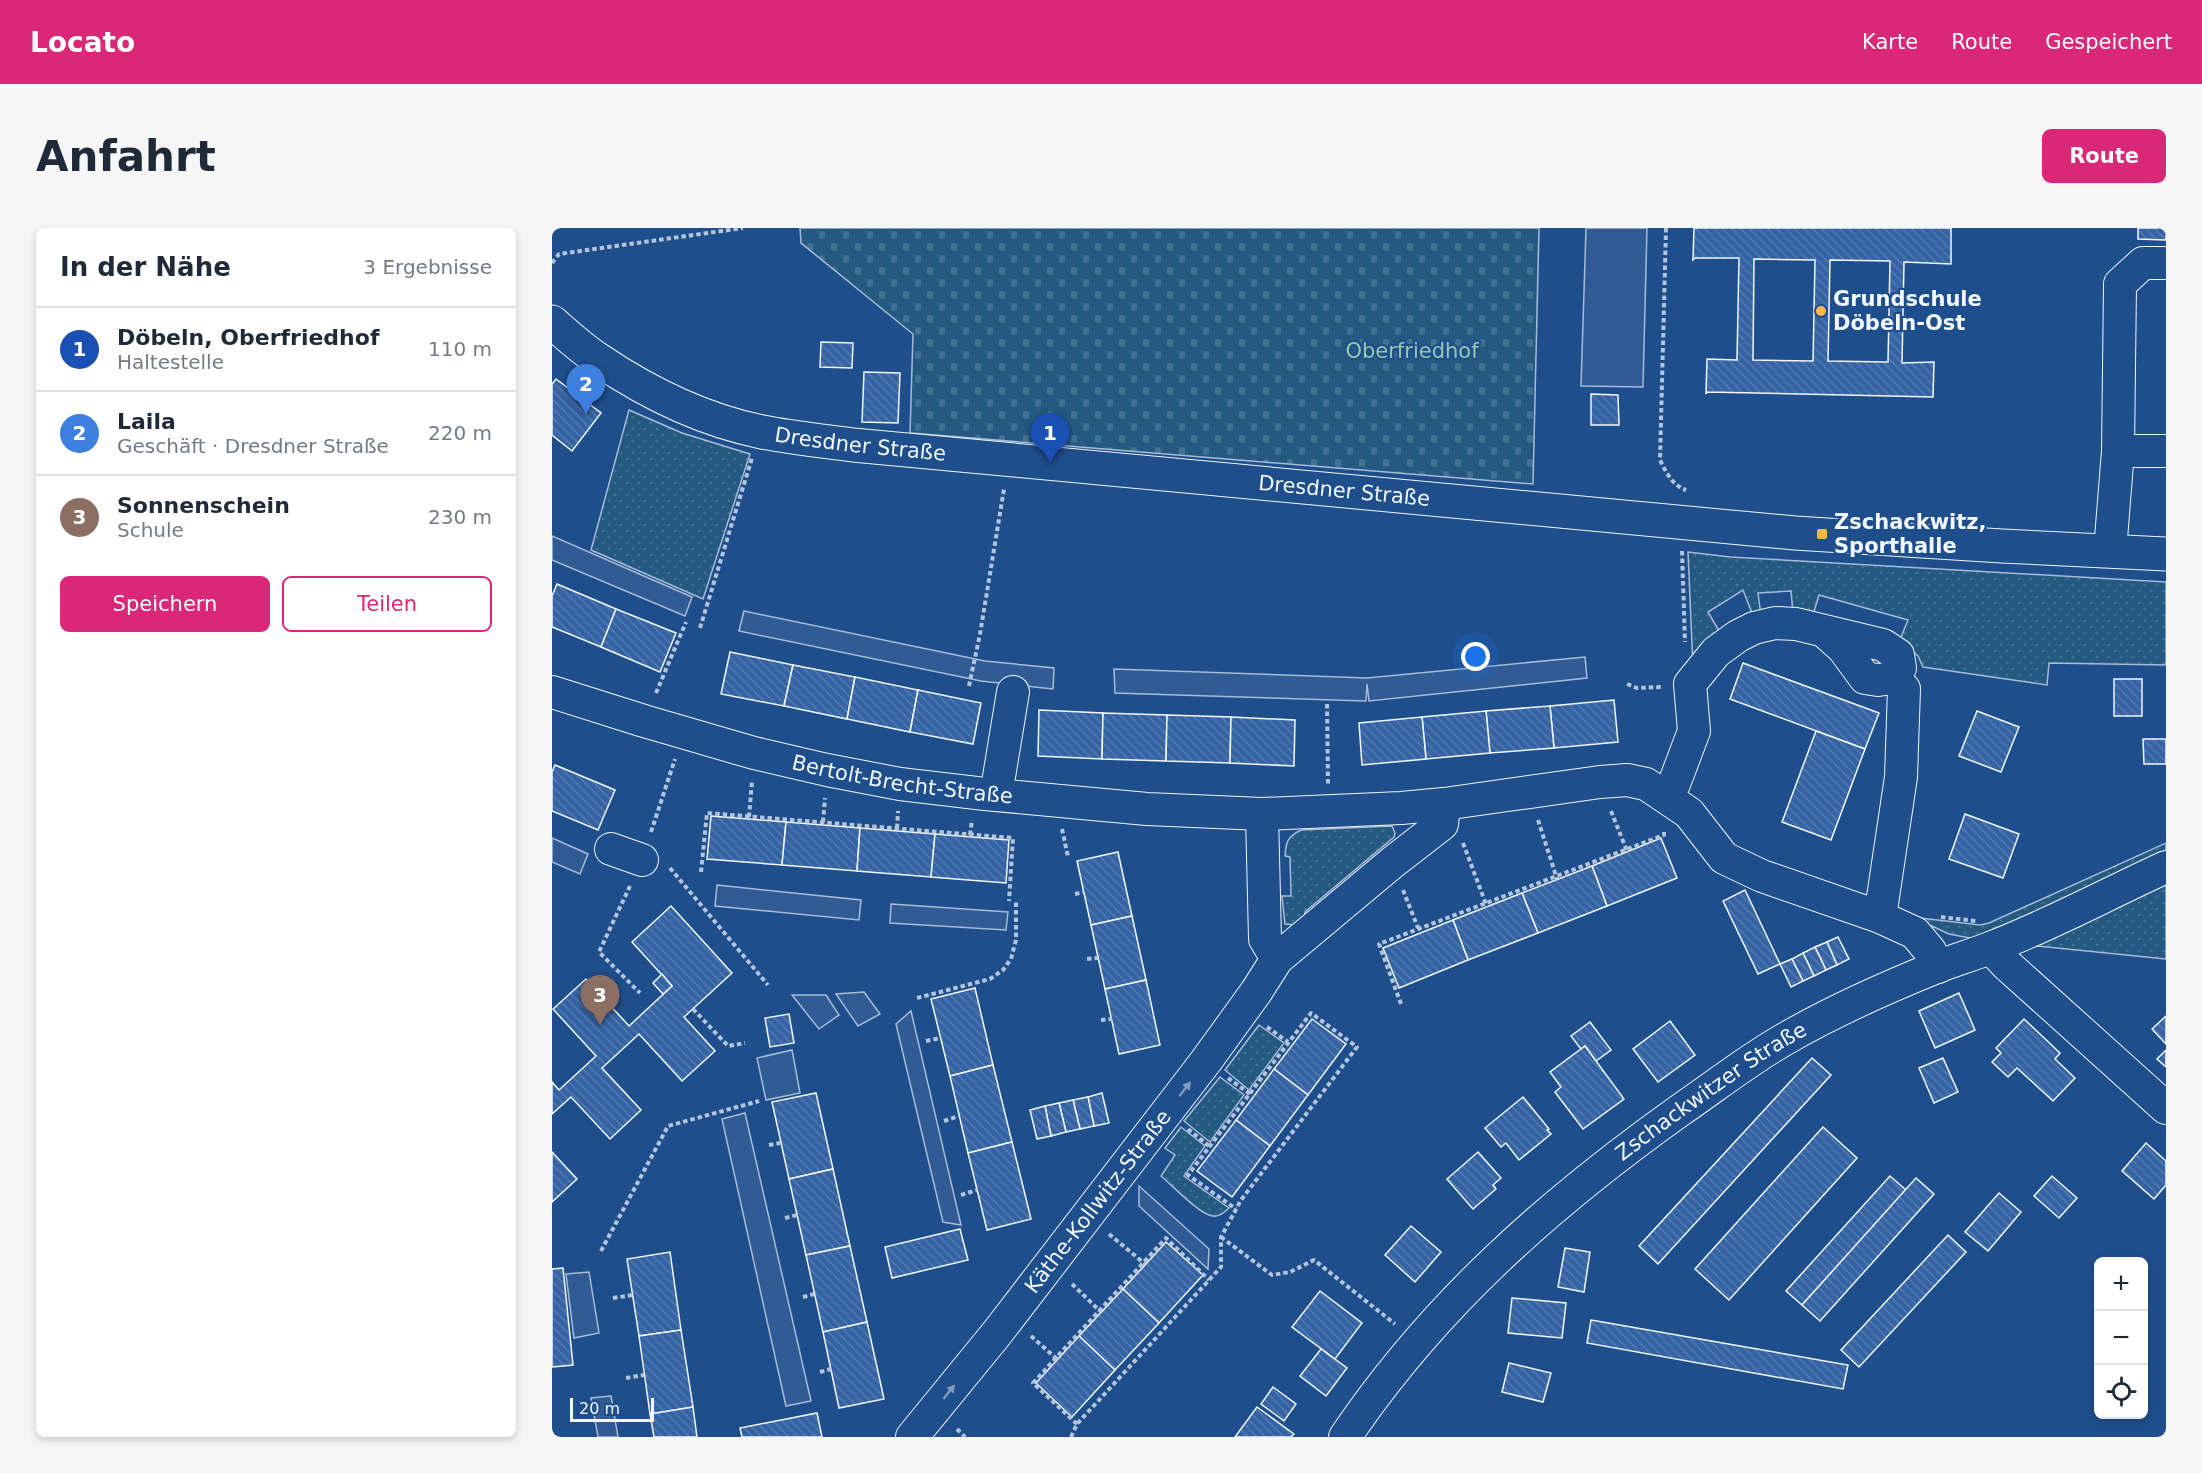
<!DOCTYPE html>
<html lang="de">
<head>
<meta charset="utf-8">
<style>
  :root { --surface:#fff; --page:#f6f6f7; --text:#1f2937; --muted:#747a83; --line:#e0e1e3; --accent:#db2777 }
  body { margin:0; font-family:"DejaVu Sans",sans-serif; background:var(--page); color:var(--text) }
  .controls { position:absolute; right:18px; bottom:18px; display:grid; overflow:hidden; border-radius:9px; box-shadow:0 3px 9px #0003 }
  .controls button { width:54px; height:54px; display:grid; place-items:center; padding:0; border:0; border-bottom:2px solid var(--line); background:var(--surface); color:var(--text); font:30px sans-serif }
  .scale { position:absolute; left:18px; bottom:15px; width:84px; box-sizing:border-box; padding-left:6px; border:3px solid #f2f6ff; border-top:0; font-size:16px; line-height:21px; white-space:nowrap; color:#f2f6ff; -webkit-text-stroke:4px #1f4e8c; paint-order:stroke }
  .you { position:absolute; left:924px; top:429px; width:21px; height:21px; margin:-15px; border:4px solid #fff; border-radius:50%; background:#1a73e8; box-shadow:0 0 0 9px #1a73e833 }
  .badge { display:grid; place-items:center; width:39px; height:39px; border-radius:50%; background:var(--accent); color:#fff; font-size:20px; font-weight:700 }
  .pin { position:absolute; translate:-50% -50px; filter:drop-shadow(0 2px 3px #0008) }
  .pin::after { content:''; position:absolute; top:32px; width:21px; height:18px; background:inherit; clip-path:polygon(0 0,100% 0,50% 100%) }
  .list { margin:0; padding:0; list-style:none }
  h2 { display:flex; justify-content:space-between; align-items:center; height:78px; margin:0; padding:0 24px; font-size:26px }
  h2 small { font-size:20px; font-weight:400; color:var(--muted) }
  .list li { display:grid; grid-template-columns:39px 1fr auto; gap:18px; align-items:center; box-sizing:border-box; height:84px; padding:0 24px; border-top:2px solid var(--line) }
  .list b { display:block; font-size:22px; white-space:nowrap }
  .list p { margin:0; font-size:20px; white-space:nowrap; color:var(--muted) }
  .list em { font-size:20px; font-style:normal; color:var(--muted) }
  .actions { display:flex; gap:12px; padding:18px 24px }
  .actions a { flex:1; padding:14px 0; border:2px solid var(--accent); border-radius:9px; text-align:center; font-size:21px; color:var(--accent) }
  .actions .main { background:var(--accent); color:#fff }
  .icon { flex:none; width:33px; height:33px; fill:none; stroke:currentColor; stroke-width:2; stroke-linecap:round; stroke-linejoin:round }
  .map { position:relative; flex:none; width:1614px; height:1209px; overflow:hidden; border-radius:9px }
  header { display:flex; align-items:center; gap:36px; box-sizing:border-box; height:84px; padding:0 30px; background:var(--accent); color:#fff }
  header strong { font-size:28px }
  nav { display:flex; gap:33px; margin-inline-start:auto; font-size:21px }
  .intro { display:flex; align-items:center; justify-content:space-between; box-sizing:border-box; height:144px; padding:0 36px }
  h1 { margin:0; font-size:42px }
  .button { padding:15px 27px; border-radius:9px; background:var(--accent); color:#fff; font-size:21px; font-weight:700 }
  main { display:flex; gap:36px; padding:0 36px }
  aside { flex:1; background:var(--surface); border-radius:9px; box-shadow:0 3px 9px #0003 }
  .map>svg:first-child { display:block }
</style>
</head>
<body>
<header>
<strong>Locato</strong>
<nav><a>Karte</a><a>Route</a><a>Gespeichert</a></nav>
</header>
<div class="intro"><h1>Anfahrt</h1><a class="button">Route</a></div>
<main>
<aside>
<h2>In der Nähe<small>3 Ergebnisse</small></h2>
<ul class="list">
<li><span class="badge" style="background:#1a4fb4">1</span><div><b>Döbeln, Oberfriedhof</b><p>Haltestelle</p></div><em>110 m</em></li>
<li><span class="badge" style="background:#3f7fe0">2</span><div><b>Laila</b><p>Geschäft · Dresdner Straße</p></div><em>220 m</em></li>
<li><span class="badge" style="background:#8d6e63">3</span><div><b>Sonnenschein</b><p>Schule</p></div><em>230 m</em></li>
</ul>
<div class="actions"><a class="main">Speichern</a><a>Teilen</a></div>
</aside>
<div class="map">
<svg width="1614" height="1209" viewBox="0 0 1614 1209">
  <defs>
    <pattern id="grass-dots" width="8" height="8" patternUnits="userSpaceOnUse" patternTransform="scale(1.5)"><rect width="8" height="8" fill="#245a82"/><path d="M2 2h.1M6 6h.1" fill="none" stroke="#447295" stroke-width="1.8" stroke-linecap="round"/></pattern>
    <pattern id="cemetery-stones" width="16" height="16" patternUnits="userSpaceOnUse" patternTransform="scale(1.5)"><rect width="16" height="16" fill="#245a82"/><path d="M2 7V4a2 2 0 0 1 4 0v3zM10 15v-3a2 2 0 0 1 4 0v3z" fill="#447295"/></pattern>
    <pattern id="building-back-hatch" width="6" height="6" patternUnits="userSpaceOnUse" patternTransform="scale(1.5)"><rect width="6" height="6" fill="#3563a3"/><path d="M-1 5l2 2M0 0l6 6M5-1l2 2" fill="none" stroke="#537ab1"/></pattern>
  </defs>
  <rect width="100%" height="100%" fill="#1f4e8c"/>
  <g fill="url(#grass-dots)" stroke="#a8bbd7" stroke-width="1.5">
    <path d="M77,182L130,205L198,226L151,371L39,322Z"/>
    <path d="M1136,324L1178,329L1614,354V437L1497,435L1495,457L1371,439L1366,428L1348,412L1356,392L1267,367L1260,390L1241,385L1239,363L1206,365L1209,388L1202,390L1191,362L1156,384L1170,408L1141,439Z"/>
    <path d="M840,598L843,605L842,609L753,684L752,691L744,697L733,696L730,668H739L738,629L733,628C734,614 735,609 749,602Z"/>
    <path d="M1614,615V629L1423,711L1397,706L1360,689L1428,697L1437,695Z"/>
    <path d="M1614,655V731L1475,717Z"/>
    <path d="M707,797L732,815L697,862L673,842Z"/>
    <path d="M668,849L692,867L658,914L632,893Z"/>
    <path d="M629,899L653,918L632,948L677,980C673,984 667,989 661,988C648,987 620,957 609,948L623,927L613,920Z"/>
  </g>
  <path fill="url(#cemetery-stones)" stroke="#a8bbd7" stroke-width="1.5" d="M248,0H987L981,256L358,205L361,106L249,15Z"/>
  <g fill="#305b95" stroke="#a8bbd7" stroke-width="1.5">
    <path d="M1034,0H1095L1091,159L1029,158Z"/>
    <path d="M0,308L140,369L133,388L0,332Z"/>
    <path d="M192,383L433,433L502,440L501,461L429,453L187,403Z"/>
    <path d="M1033,429L1035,450L817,473L815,456L814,473L563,465L562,441L815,450Z"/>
    <path d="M0,610L36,626L28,646L0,634Z"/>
    <path d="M165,657L309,672L307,692L163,678Z"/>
    <path d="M339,676L456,684L454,702L338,695Z"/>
    <path d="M312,764L328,786L306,798L284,766Z"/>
    <path d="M240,767H274L287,787L267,801Z"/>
    <path d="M359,783L409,997L391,994L344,796Z"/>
    <path d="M240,822L248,865L214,872L205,830Z"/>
    <path d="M193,885L259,1173L234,1178L170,891Z"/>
    <path d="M587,958L657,1021L656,1041L587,978Z"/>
    <path d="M37,1044L47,1105L22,1110L14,1046Z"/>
    <path d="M59,1168L66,1209H46L39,1170Z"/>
  </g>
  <g fill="url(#building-back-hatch)" stroke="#f2f6ff" stroke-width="1.5" fill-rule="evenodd">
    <path d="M1142,0H1399V36L1352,34L1350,135L1382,134L1381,169L1155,164L1154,166L1155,131L1185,132L1187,30H1143L1141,32ZM1202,31L1263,32L1261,133L1201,132ZM1278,32L1338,33L1336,134L1276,133Z"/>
    <path d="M1586,0H1614V12L1586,11Z"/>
    <path d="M269,114L301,115L300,140L268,139Z"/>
    <path d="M312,144L348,145L346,195L310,194Z"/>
    <path d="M4,151L49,185L20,223L0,207V156Z"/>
    <path d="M1039,166L1066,167L1067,197H1039Z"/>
    <path d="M5,356L64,381L49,419L0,399V368Z"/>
    <path d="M64,381L124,405L108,444L49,419Z"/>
    <path d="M178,424L241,437L232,478L169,466Z"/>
    <path d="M1191,435L1327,485L1313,521L1178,471Z"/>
    <path d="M241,437L303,449L295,491L232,478Z"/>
    <path d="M303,449L366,462L358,504L295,491Z"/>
    <rect x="1562" y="451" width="28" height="37"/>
    <path d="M366,462L429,475L421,516L358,504Z"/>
    <path d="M1062,472L1066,514L1002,520L998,478Z"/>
    <path d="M998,478L1002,520L938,525L934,483Z"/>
    <path d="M487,482L551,485L550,531L486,528Z"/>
    <path d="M934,483L938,525L874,531L870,489Z"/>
    <path d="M1425,483L1467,499L1449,544L1407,528Z"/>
    <path d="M551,485L615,487L614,533L550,531Z"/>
    <path d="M615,487L679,489L678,535L614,533Z"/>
    <path d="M679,489L743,492L742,538L678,535Z"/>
    <path d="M870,489L874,531L810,537L807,495Z"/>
    <path d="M1264,503L1313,521L1279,612L1230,594Z"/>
    <path d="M1591,511H1614V536H1592Z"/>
    <path d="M3,537L63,562L46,602L0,583V544Z"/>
    <path d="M1413,586L1467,606L1451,650L1397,631Z"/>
    <path d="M159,588L234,594L230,637L155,631Z"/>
    <path d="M234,594L308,600L305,643L230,637Z"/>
    <path d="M308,600L383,606L379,649L305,643Z"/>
    <path d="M383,606L457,612L454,655L379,649Z"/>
    <path d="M1109,610L1125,650L1055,678L1040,638Z"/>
    <path d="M566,624L580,688L539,697L525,633Z"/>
    <path d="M1040,638L1055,678L986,705L970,665Z"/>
    <path d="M1193,662L1228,736L1206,746L1171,673Z"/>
    <path d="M970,665L986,705L916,732L901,692Z"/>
    <path d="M119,678L180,745L132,789L163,823L130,853L87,806L50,840L89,882L58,911L19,869L0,886V854L7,862L44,828L1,781L34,751L77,798L120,758L80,714Z"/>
    <path d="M580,688L594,752L553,761L539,697Z"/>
    <path d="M901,692L916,732L847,760L831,720Z"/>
    <path d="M1286,709L1297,731L1285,737L1275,714Z"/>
    <path d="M1275,714L1285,737L1274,742L1263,719Z"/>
    <path d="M1263,719L1274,742L1262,748L1251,725Z"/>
    <path d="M1251,725L1262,748L1251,753L1240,731Z"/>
    <path d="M1240,731L1251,753L1239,759L1228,736Z"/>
    <path d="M110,746L120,758L111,766L101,755Z"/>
    <path d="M594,752L608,817L567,826L553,761Z"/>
    <path d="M423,760L441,837L398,848L379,771Z"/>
    <path d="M1407,765L1423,802L1383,820L1367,783Z"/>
    <path d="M237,786L242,815L218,819L213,790Z"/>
    <path d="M1614,788V816L1600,801Z"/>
    <path d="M760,791L794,816L756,867L722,841Z"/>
    <path d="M1472,791L1508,825L1503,831L1523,850L1501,873L1465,840L1456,849L1440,834L1449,825L1444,820Z"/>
    <path d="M1118,793L1143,827L1106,854L1081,821Z"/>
    <path d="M1038,794L1059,822L1044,833L1033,818L1029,821L1019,808Z"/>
    <path d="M1033,818L1072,871L1031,901L1003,864L1009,859L998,844Z"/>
    <path d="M1614,822V839L1605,831Z"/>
    <path d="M1260,830L1279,847L1106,1036L1087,1018Z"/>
    <path d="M1391,830L1406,864L1382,875L1367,840Z"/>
    <path d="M441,837L460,914L416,925L398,848Z"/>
    <path d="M722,841L756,867L718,918L684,892Z"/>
    <path d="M264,865L281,941L237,951L220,874Z"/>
    <path d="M550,865L557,895L542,898L536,869Z"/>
    <path d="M536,869L542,898L528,901L521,872Z"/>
    <path d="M971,869L997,901L995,902L999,906L967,932L954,915L949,919L933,900Z"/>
    <path d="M521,872L528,901L514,904L507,875Z"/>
    <path d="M507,875L514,904L499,908L493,878Z"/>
    <path d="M493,878L499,908L485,911L478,882Z"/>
    <path d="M684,892L718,918L680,969L645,943Z"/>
    <path d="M1271,899L1305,930L1177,1072L1143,1041Z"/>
    <path d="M460,914L479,991L435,1002L416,925Z"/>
    <path d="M1594,915L1614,933V957L1602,971L1570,943Z"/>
    <path d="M0,924L25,951L0,974Z"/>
    <path d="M926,924L949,950L941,957L944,961L921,981L895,951Z"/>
    <path d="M281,941L298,1018L254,1027L237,951Z"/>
    <path d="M1338,948L1354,962L1250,1077L1234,1063Z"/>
    <path d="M1500,948L1525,970L1507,990L1482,968Z"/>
    <path d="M1364,950L1382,966L1268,1093L1250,1077Z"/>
    <path d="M1447,965L1469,984L1436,1023L1413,1004Z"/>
    <path d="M859,998L889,1024L863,1054L833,1027Z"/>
    <path d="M408,1001L416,1032L340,1050L333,1019Z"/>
    <path d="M1396,1007L1414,1024L1307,1139L1289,1122Z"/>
    <path d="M614,1014L651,1047L607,1095L571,1061Z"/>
    <path d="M298,1018L315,1094L271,1104L254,1027Z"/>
    <path d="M1013,1020L1038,1024L1032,1064L1006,1059Z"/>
    <path d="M118,1024L129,1102L87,1108L75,1031Z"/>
    <path d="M11,1040L21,1137L0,1139V1041Z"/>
    <path d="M571,1061L607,1095L563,1142L527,1108Z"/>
    <path d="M768,1063L810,1095L783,1131L740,1099Z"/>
    <path d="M960,1070L1014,1075L1010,1110L956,1105Z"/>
    <path d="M1039,1092L1296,1137L1291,1161L1035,1115Z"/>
    <path d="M315,1094L332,1171L287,1180L271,1104Z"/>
    <path d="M129,1102L141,1179L98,1186L87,1108Z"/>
    <path d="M527,1108L563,1142L520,1189L484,1155Z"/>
    <path d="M769,1121L795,1140L774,1168L748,1148Z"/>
    <path d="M957,1135L999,1145L991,1174L950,1164Z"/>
    <path d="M721,1159L744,1176L732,1193L709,1176Z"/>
    <path d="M141,1179L145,1209H102L98,1186Z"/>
    <path d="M705,1179L742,1206L739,1209H683Z"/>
    <path d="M265,1185L270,1209H190L188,1200Z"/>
  </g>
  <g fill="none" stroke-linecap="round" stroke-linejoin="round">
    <g stroke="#f2f6ff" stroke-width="34">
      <g id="minor">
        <path d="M1566,223H1614"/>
        <path d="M1558,323L1566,223L1568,56L1591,35H1614"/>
        <path id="s1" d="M0,464L92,493L202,525L275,542L348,556L433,566L595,581L710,586L849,580L892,576L1048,554L1075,552L1094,556L1137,585L1172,630L1210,648L1328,689L1363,705L1378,723L1386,739"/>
        <path d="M444,567L461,464"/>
        <path d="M1111,567L1122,556L1142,503L1138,456L1164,424L1186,408L1202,400L1223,395L1244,396L1331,417L1346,427L1348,440L1341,450L1326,452L1313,450L1291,420L1272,403"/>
        <path d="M710,586L713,711L725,731"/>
        <path d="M59,621L90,632"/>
        <path d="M1328,689L1349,549L1352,461L1341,450"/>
        <path d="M1439,720L1455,737L1614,880"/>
        <path id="s2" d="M360,1209L445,1105L654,833L704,764L725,731L841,634L890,596L892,576"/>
        <path id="s3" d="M793,1209C883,1076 997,976 1127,883C1162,859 1196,832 1233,811C1281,783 1333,760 1385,739C1402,732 1420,727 1438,720C1498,697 1555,666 1614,639"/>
      </g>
    </g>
    <g stroke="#f2f6ff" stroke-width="35">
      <g id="major">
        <path id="s4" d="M0,94C15,107 30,121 47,132C96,165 151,192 210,204C240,210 271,213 301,217L1243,305L1450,318L1614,326"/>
      </g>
    </g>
    <g stroke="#b3c4dc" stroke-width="4" stroke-dasharray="4.5 3" stroke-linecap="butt">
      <path d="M1114,0L1108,232C1114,244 1120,257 1134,262"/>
      <path d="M0,35L7,26L191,0"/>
      <path d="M1130,323L1133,414"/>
      <path d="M148,400L200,230"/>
      <path d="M1075,456L1085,460L1109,459"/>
      <path d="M417,458L428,406L452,261"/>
      <path d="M104,465L134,394"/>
      <path d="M775,476L776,556"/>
      <path d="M1059,583L1075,623"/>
      <path d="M197,589L200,553"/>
      <path d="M986,592L1005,651"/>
      <path d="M271,594L273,570"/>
      <path d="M345,600L346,583"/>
      <path d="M510,601L516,629"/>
      <path d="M99,604L123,531"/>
      <path d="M418,607L420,592"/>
      <path d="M911,615L935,679"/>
      <path d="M118,640L216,757"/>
      <path d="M149,644L155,585L461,610L457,673"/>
      <path d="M78,658L47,724L88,765"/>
      <path d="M851,662L866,700"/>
      <path d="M523,666L532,664"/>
      <path d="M1389,689L1424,693"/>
      <path d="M535,731L546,730"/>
      <path d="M365,770L438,751L451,742L459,731L464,712V674"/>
      <path d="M849,776L827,716L1112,607V602"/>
      <path d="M141,781L176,818L193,815"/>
      <path d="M549,792L560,791"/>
      <path d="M715,799L736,814"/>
      <path d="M374,813L388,810"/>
      <path d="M676,850L698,866"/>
      <path d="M392,893L407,888"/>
      <path d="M636,901L657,918"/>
      <path d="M217,917L228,915"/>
      <path d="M409,967L425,962"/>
      <path d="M233,990L245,987"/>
      <path d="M557,1006L593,1036"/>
      <path d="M669,1009L720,1047L738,1044L762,1032L843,1096"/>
      <path d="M49,1023L116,898L207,873"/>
      <path d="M520,1056L549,1084"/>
      <path d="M251,1069L262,1066"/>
      <path d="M61,1070L81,1067"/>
      <path d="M479,1108L505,1131"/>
      <path d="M268,1144L279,1141"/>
      <path d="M74,1150L92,1147"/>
      <path d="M525,1196L481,1155L614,1010L657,1052"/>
      <path d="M405,1201L413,1209"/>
      <path d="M519,1209L525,1196L669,1039V1009L689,972L805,819L759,785L636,947L684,981"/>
    </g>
    <use href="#minor" stroke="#1f4e8c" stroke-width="32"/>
    <use href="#major" stroke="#1f4e8c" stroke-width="33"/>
  </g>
  <defs><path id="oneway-solid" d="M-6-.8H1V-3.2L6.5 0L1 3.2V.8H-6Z" transform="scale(1.5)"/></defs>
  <g fill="#7e9ac0">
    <use href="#oneway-solid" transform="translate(633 861) rotate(-52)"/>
    <use href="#oneway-solid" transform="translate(397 1164) rotate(-51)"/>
  </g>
  <g fill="#ffb74d" stroke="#1f4e8c" stroke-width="2">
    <circle cx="1269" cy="83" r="6"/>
    <rect x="1264" y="300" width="12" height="12" rx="3"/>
  </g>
  <g text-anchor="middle" stroke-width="4.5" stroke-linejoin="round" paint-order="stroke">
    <g font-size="21" font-weight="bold" fill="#f2f6ff" stroke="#1f4e8c" text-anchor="start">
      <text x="1281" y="78">Grundschule<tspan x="1281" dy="24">Döbeln-Ost</tspan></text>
      <text x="1282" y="301">Zschackwitz,<tspan x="1282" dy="24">Sporthalle</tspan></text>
    </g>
    <g font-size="21" fill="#97c8a6" stroke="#1f4e8c">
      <text x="860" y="130">Oberfriedhof</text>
    </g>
    <g font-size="21" fill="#f2f6ff" stroke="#1f4e8c">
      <text dy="7" stroke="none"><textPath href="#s4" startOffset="339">Dresdner Straße</textPath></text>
      <text dy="7" stroke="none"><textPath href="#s4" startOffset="825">Dresdner Straße</textPath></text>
      <text dy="7" stroke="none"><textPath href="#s1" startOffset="362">Bertolt-Brecht-Straße</textPath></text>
      <text dy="7" stroke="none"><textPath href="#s3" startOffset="507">Zschackwitzer Straße</textPath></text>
      <text dy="7" stroke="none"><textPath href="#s2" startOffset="300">Käthe-Kollwitz-Straße</textPath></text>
    </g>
  </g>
</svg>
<div class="controls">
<button>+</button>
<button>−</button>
<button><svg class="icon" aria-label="locate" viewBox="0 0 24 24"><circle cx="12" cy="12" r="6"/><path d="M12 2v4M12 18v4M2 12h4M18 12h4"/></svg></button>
</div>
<div class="scale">20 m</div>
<div class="you"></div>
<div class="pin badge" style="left:498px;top:235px;background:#1a4fb4">1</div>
<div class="pin badge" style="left:34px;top:186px;background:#3f7fe0">2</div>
<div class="pin badge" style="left:48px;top:797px;background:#8d6e63">3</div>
</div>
</main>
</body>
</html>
